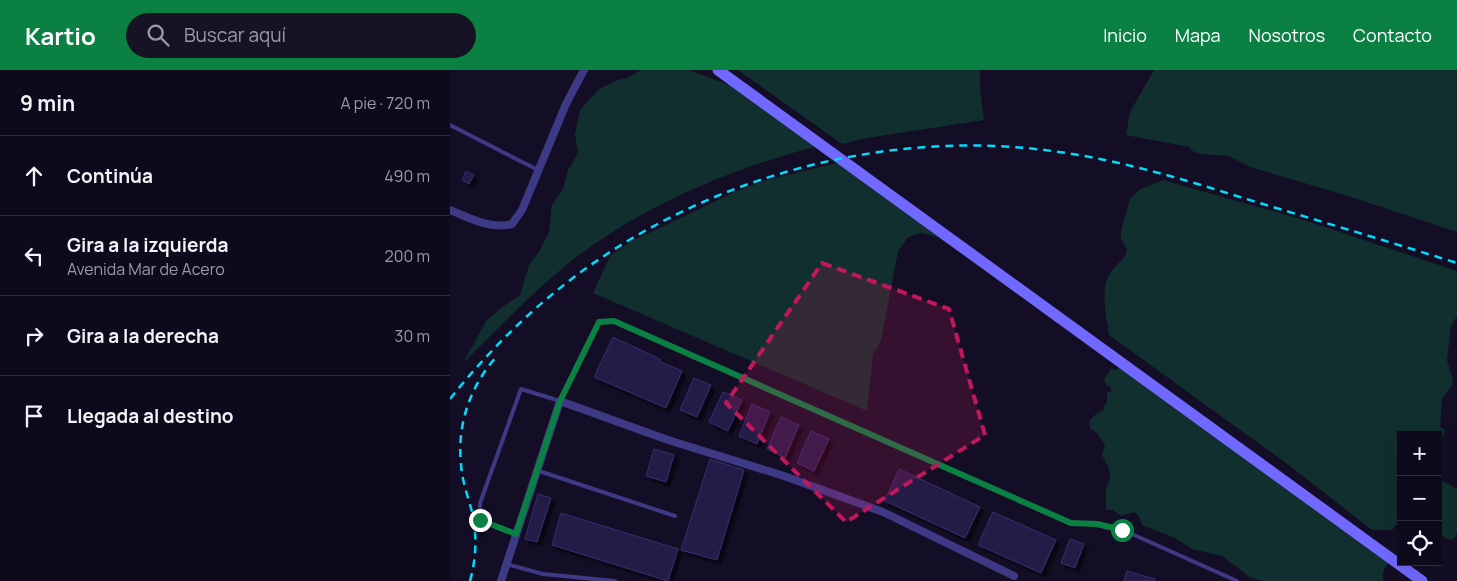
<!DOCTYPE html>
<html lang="es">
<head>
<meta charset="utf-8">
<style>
  :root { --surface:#0e0a1c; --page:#171325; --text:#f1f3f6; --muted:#9b9aa3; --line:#2e2b3b; --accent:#0b8043 }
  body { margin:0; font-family:Manrope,sans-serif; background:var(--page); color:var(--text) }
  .controls { position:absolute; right:15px; bottom:15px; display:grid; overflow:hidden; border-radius:0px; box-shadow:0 5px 20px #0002 }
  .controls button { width:45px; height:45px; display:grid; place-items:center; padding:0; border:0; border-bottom:1px solid var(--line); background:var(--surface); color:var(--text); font:25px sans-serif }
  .stop { position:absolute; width:15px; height:15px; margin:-11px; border:4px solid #0b8043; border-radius:50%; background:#fff }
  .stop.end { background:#0b8043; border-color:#fff; box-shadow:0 1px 5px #0008 }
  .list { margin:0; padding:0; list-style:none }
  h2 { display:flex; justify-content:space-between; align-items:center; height:65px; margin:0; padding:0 20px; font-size:21px }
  h2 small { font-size:16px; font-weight:400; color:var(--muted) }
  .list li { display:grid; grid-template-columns:32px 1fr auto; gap:15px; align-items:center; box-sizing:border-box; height:80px; padding:0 20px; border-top:1px solid var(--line) }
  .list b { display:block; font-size:19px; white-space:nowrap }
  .list p { margin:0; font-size:16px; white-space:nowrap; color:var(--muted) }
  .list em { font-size:16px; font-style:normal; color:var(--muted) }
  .icon { flex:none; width:28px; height:28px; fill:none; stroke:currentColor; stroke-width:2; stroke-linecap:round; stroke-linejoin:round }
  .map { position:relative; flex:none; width:1007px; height:511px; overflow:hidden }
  header { display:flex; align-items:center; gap:30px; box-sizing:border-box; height:70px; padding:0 25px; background:var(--accent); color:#fff }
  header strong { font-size:24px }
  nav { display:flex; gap:28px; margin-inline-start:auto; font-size:18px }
  .search { width:350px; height:45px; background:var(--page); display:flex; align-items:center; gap:12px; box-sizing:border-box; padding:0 18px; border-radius:28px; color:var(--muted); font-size:19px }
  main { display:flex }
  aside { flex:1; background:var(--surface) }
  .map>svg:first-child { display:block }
</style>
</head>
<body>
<header>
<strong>Kartio</strong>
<div class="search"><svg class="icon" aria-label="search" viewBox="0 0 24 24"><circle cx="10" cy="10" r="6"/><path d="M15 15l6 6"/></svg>Buscar aquí</div>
<nav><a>Inicio</a><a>Mapa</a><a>Nosotros</a><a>Contacto</a></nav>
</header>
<main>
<aside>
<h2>9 min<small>A pie · 720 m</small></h2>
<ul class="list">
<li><svg class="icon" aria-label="ahead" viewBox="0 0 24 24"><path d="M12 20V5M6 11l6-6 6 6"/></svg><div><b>Continúa</b></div><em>490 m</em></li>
<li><svg class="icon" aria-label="left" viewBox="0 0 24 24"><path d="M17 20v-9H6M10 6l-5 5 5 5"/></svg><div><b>Gira a la izquierda</b><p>Avenida Mar de Acero</p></div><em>200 m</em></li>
<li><svg class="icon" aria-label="right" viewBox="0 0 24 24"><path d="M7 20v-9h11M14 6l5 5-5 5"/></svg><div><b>Gira a la derecha</b></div><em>30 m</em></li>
<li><svg class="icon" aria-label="arrive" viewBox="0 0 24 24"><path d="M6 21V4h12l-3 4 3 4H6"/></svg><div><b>Llegada al destino</b></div></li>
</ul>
</aside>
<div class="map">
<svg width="1007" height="511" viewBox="0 0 1007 511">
  <defs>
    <filter id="shadow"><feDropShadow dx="4" dy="4" stdDeviation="1" flood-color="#0009"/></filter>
  </defs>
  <rect width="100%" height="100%" fill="#130e25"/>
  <g fill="#112f2e">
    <path d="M191,0H239L287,18L371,76C353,79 337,85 320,90C247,113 175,148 115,196C79,226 46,260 13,293L36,251L51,238L70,225L79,195L90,180L99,162L102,135L113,119L118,100L128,83L125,64L130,40L149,19L167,10L177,8Z"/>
    <path d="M288,0H530V19L534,50L417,68L392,74Z"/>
    <path d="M704,0H1007V162L895,125L803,98L778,86L751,84L744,82L739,77L676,65L680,42Z"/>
    <path d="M391,92L559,215L487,167L471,163L458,167L448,181L431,271L423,284L417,341L143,223L160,186L182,171L287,121L317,110Z"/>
    <path d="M713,110L854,150L1007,201V246L1001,255L997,290L1003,310L1001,317L992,328L990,357L995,360L988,382V365H951V452L947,454L942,460H922L840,396L659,265C657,249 650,220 659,205C664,195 675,191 677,180L671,168V161L680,129L689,120Z"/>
    <path d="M670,294L938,492L933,503V511H814L801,508L772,486L742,479L725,468L692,455L689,446L684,442L671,446L663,440H656V418L660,409V403L658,397L652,385L655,376L648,364L640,358L639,351L648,342L654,340L653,337L657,332V321L661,322V318L656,315L654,309L661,299L668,300Z"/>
    <path d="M988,409L1007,419V462L1005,468L999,470L988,463Z"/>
  </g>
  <g fill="#241a46" stroke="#3c2c72" filter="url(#shadow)">
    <path d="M16,101L24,105L19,114L12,110Z"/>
    <path d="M163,267L210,289L209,291L232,301L216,338L144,307Z"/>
    <path d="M244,308L261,315L247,347L230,340Z"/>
    <path d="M273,322L292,330L278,361L259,352Z"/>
    <path d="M302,334L320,342L307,374L289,366Z"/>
    <path d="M331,347L349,355L335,388L317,379Z"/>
    <path d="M361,361L379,369L364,401L347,393Z"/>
    <path d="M204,379L224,385L216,412L196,406Z"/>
    <path d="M260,389L294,400L267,490L231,480Z"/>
    <path d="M449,399L530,437L515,468L435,431Z"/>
    <path d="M88,424L101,428L87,472L75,469Z"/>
    <path d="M543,442L606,470L591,503L528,475Z"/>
    <path d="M111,443L228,479L218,511L102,475Z"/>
    <path d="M620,469L634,474L625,498L611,493Z"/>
    <path d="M677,501L705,509V511H674Z"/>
  </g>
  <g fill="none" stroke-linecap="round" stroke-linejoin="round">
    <g stroke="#3e3984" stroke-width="4">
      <path d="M0,55L88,100"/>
      <path d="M86,400L225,446"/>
      <path d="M66,465L30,449V433L71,319L110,331L149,251H164L621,453L647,454L673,460L787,511"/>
      <path d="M56,494L93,504L165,511"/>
    </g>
    <g stroke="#3e3984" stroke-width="8">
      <path d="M0,140C20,148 41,160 62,154L72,140L116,34L134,0"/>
      <path d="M51,511L110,331L218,370L334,406L433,442L564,506"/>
    </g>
    <path stroke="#7169ff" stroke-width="11" d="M268,0L972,511"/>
    <g stroke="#00dcfd" stroke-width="2.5" stroke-dasharray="8 6" stroke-linecap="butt">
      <path d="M0,329C43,275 96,224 154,186C283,100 448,60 602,81C672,90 739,111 806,132C873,152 940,172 1007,193"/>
      <path d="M20,511C26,489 27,469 23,446C19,429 12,412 11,394C7,354 20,317 46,287"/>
    </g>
  </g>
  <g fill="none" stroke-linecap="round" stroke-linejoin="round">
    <path stroke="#0b8043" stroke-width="6" d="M30,450L66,464L110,331L149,252L164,251L621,453L647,454L672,460"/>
  </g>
  <path fill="#c2185b" fill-opacity="0.2" stroke="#c2185b" stroke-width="4" stroke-dasharray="10 6" stroke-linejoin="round" d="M372,193L499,239L535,365L396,452L276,333Z"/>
</svg>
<div class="controls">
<button>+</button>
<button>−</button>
<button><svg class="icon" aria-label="locate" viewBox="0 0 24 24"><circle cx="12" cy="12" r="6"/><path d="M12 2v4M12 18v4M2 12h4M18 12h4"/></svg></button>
</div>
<div class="stop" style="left:672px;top:460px"></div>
<div class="stop end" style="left:30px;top:450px"></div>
</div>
</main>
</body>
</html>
